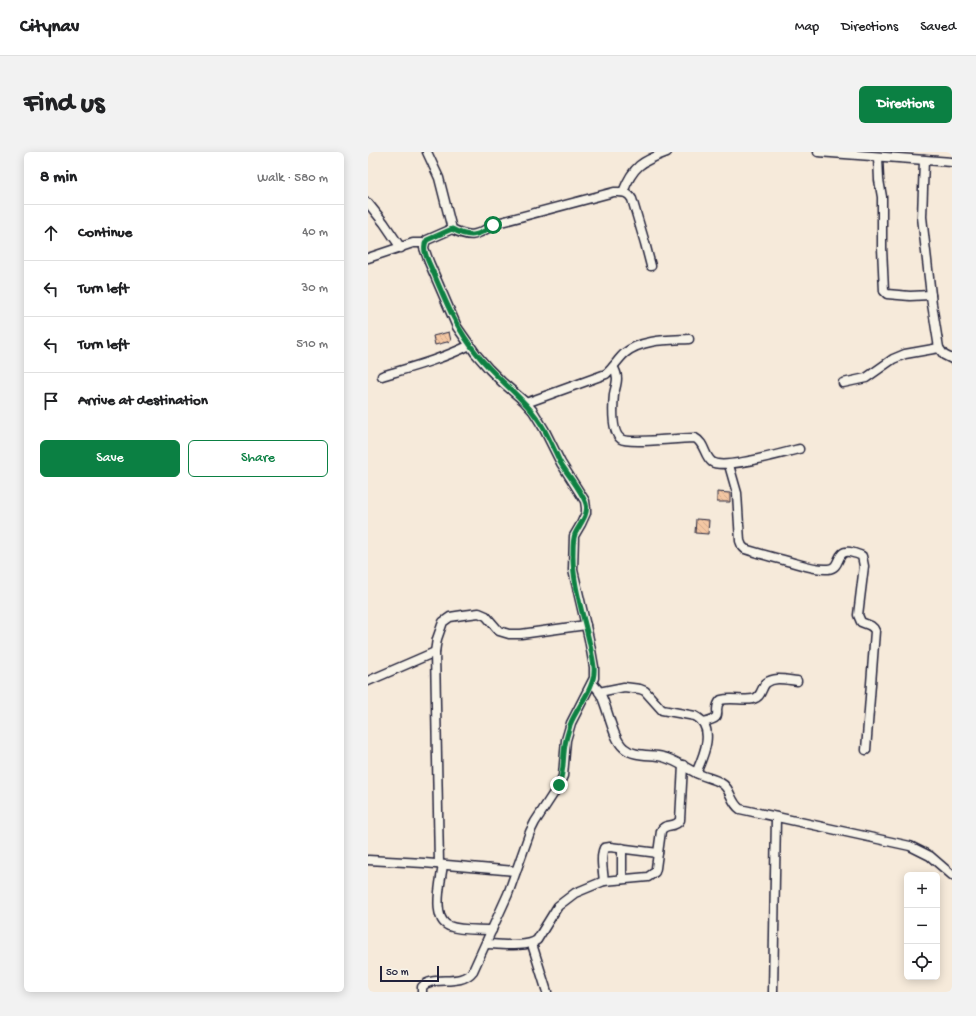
<!DOCTYPE html>
<html lang="en">
<head>
<meta charset="utf-8">
<style>
  :root { --surface:#fff; --page:#f2f2f2; --text:#202124; --muted:#757577; --line:#e0e0e0; --accent:#0b8043 }
  body { margin:0; font-family:"Gochi Hand",sans-serif; background:var(--page); color:var(--text) }
  .controls { position:absolute; right:12px; bottom:12px; display:grid; overflow:hidden; border-radius:6px; box-shadow:0 2px 10px #0003 }
  .controls button { width:36px; height:36px; display:grid; place-items:center; padding:0; border:0; border-bottom:1px solid var(--line); background:var(--surface); color:var(--text); font:20px sans-serif }
  .scale { position:absolute; left:12px; bottom:10px; width:59px; box-sizing:border-box; padding-left:4px; border:2px solid #22223b; border-top:0; font-size:11px; line-height:14px; white-space:nowrap; color:#22223b; -webkit-text-stroke:3px #f7f3e8; paint-order:stroke }
  .stop { position:absolute; width:12px; height:12px; margin:-9px; border:3px solid #0b8043; border-radius:50%; background:#fff }
  .stop.end { background:#0b8043; border-color:#fff; box-shadow:0 1px 4px #0008 }
  .list { margin:0; padding:0; list-style:none }
  h2 { display:flex; justify-content:space-between; align-items:center; height:52px; margin:0; padding:0 16px; font-size:17px }
  h2 small { font-size:13px; font-weight:400; color:var(--muted) }
  .list li { display:grid; grid-template-columns:26px 1fr auto; gap:12px; align-items:center; box-sizing:border-box; height:56px; padding:0 16px; border-top:1px solid var(--line) }
  .list b { display:block; font-size:15px; white-space:nowrap }
  .list em { font-size:13px; font-style:normal; color:var(--muted) }
  .actions { display:flex; gap:8px; padding:12px 16px }
  .actions a { flex:1; padding:9px 0; border:1px solid var(--accent); border-radius:6px; text-align:center; font-size:14px; color:var(--accent) }
  .actions .main { background:var(--accent); color:#fff }
  .icon { flex:none; width:22px; height:22px; fill:none; stroke:currentColor; stroke-width:2; stroke-linecap:round; stroke-linejoin:round }
  .map { position:relative; flex:none; width:584px; height:840px; overflow:hidden; border-radius:6px }
  header { display:flex; align-items:center; gap:24px; box-sizing:border-box; height:56px; padding:0 20px; background:var(--surface); border-bottom:1px solid var(--line) }
  header strong { font-size:19px }
  nav { display:flex; gap:22px; margin-inline-start:auto; font-size:14px }
  .intro { display:flex; align-items:center; justify-content:space-between; box-sizing:border-box; height:96px; padding:0 24px }
  h1 { margin:0; font-size:28px }
  .button { padding:10px 18px; border-radius:6px; background:var(--accent); color:#fff; font-size:14px; font-weight:700 }
  main { display:flex; gap:24px; padding:0 24px }
  aside { flex:1; background:var(--surface); border-radius:6px; box-shadow:0 2px 10px #0003 }
  .map>svg:first-child { display:block }
</style>
</head>
<body>
<header>
<strong>Citynav</strong>
<nav><a>Map</a><a>Directions</a><a>Saved</a></nav>
</header>
<div class="intro"><h1>Find us</h1><a class="button">Directions</a></div>
<main>
<aside>
<h2>8 min<small>Walk · 580 m</small></h2>
<ul class="list">
<li><svg class="icon" aria-label="ahead" viewBox="0 0 24 24"><path d="M12 20V5M6 11l6-6 6 6"/></svg><div><b>Continue</b></div><em>40 m</em></li>
<li><svg class="icon" aria-label="left" viewBox="0 0 24 24"><path d="M17 20v-9H6M10 6l-5 5 5 5"/></svg><div><b>Turn left</b></div><em>30 m</em></li>
<li><svg class="icon" aria-label="left" viewBox="0 0 24 24"><path d="M17 20v-9H6M10 6l-5 5 5 5"/></svg><div><b>Turn left</b></div><em>510 m</em></li>
<li><svg class="icon" aria-label="arrive" viewBox="0 0 24 24"><path d="M6 21V4h12l-3 4 3 4H6"/></svg><div><b>Arrive at destination</b></div></li>
</ul>
<div class="actions"><a class="main">Save</a><a>Share</a></div>
</aside>
<div class="map">
<svg width="584" height="840" viewBox="0 0 584 840">
  <defs>
    <pattern id="building-back-hatch" width="6" height="6" patternUnits="userSpaceOnUse"><rect width="6" height="6" fill="#f4c7a3"/><path d="M-1 5l2 2M0 0l6 6M5-1l2 2" fill="none" stroke="#d1ab8d"/></pattern>
  </defs>
  <rect width="100%" height="100%" fill="#f6eada"/>
  <filter id="ink" filterUnits="userSpaceOnUse"><feTurbulence type="fractalNoise" baseFrequency=".025" numOctaves="2"/><feDisplacementMap in="SourceGraphic" scale="8" xChannelSelector="R" yChannelSelector="G"/><feConvolveMatrix kernelMatrix="1 2 1 2 8 2 1 2 1" color-interpolation-filters="sRGB"/></filter>
  <g filter="url(#ink)">
    <g fill="url(#building-back-hatch)" stroke="#22223b">
      <path d="M81,180L83,189L67,193L65,184Z"/>
      <path d="M349,340L362,341V350H349Z"/>
      <path d="M328,367L341,368L340,382L327,381Z"/>
    </g>
    <g fill="none" stroke-linecap="round" stroke-linejoin="round">
      <g stroke="#22223b" stroke-width="11">
        <g id="minor">
          <path d="M59,0L71,26L84,77C110,90 111,78 133,70L246,40C254,40 259,39 264,47L277,91L283,114"/>
          <path d="M450,0L584,10"/>
          <path d="M510,5L511,28L514,45V96L516,139L519,142L542,144L563,143"/>
          <path d="M556,8L554,65L564,152L571,196L576,203L584,207"/>
          <path d="M255,40C265,14 274,9 299,0"/>
          <path d="M0,51L16,71L33,96"/>
          <path d="M0,106L45,91H57"/>
          <path d="M245,215C252,225 248,232 246,242C245,253 243,280 253,287C260,292 315,286 327,286C337,291 336,304 344,310C355,318 416,301 431,297"/>
          <path d="M14,224C44,215 74,207 102,193"/>
          <path d="M475,231L498,226L525,207L537,202L571,196"/>
          <path d="M158,251L238,222C246,215 250,207 257,201C274,187 300,188 321,187"/>
          <path d="M361,313L369,341L372,389L374,394L377,397C392,402 408,406 423,410C434,413 448,418 460,417C474,416 467,398 482,400C486,401 490,402 494,404L496,414L490,463L493,470C499,473 504,472 507,479L498,598"/>
          <path d="M0,529L67,500"/>
          <path d="M224,531C227,534 230,537 232,541C240,555 244,586 256,596C266,605 283,602 295,605C310,609 320,618 333,623C340,626 347,627 353,631C363,636 362,650 372,657L542,694L562,704L584,723"/>
          <path d="M231,540L256,535L272,537L277,539L294,558L327,564C349,575 335,605 328,621"/>
          <path d="M335,570C360,565 342,559 353,548C363,545 375,549 385,547C394,545 393,536 398,531C407,524 419,528 429,529"/>
          <path d="M0,708L56,711L148,719"/>
          <path d="M71,712L67,500L69,487L75,470L82,465L95,463L111,461L118,464L131,479L141,482H153L218,473"/>
          <path d="M75,713C73,728 63,767 81,774C93,779 111,777 124,778"/>
          <path d="M254,727V696"/>
          <path d="M236,729C235,719 232,705 236,696L242,695L290,701"/>
          <path d="M118,792C132,792 158,796 169,788L190,754L207,741L236,729L280,725L287,720L288,716L293,679C297,670 307,677 312,668L315,613"/>
          <path d="M164,792L179,840"/>
          <path d="M54,840V835C64,822 92,836 105,819L140,742L162,680L167,670L191,633L195,624L198,588L203,571L226,526V515L221,487L205,418L206,384L213,372L218,361V356L217,349L193,311L176,277L165,259L156,249L134,230L121,217L108,202L89,175L61,110L56,96L57,91L59,88L84,77"/>
          <path d="M405,840L408,665"/>
        </g>
      </g>
      <use href="#minor" stroke="#f7f3e8" stroke-width="8"/>
    </g>
  </g>
  <g fill="none" stroke-linecap="round" stroke-linejoin="round" filter="url(#ink)">
    <path stroke="#0b8043" stroke-width="5" d="M125,73C110,85 101,86 84,77L59,88C52,97 62,112 66,122C78,150 89,178 109,202C131,230 159,247 176,277C182,288 187,299 192,310C199,322 214,339 218,352C221,363 211,373 207,382C205,387 205,395 205,401C204,439 221,476 226,515C228,536 209,554 202,573C201,578 199,583 198,588C194,603 197,618 191,633"/>
  </g>
</svg>
<div class="controls">
<button>+</button>
<button>−</button>
<button><svg class="icon" aria-label="locate" viewBox="0 0 24 24"><circle cx="12" cy="12" r="6"/><path d="M12 2v4M12 18v4M2 12h4M18 12h4"/></svg></button>
</div>
<div class="scale">50 m</div>
<div class="stop" style="left:125px;top:73px"></div>
<div class="stop end" style="left:191px;top:633px"></div>
</div>
</main>
</body>
</html>
